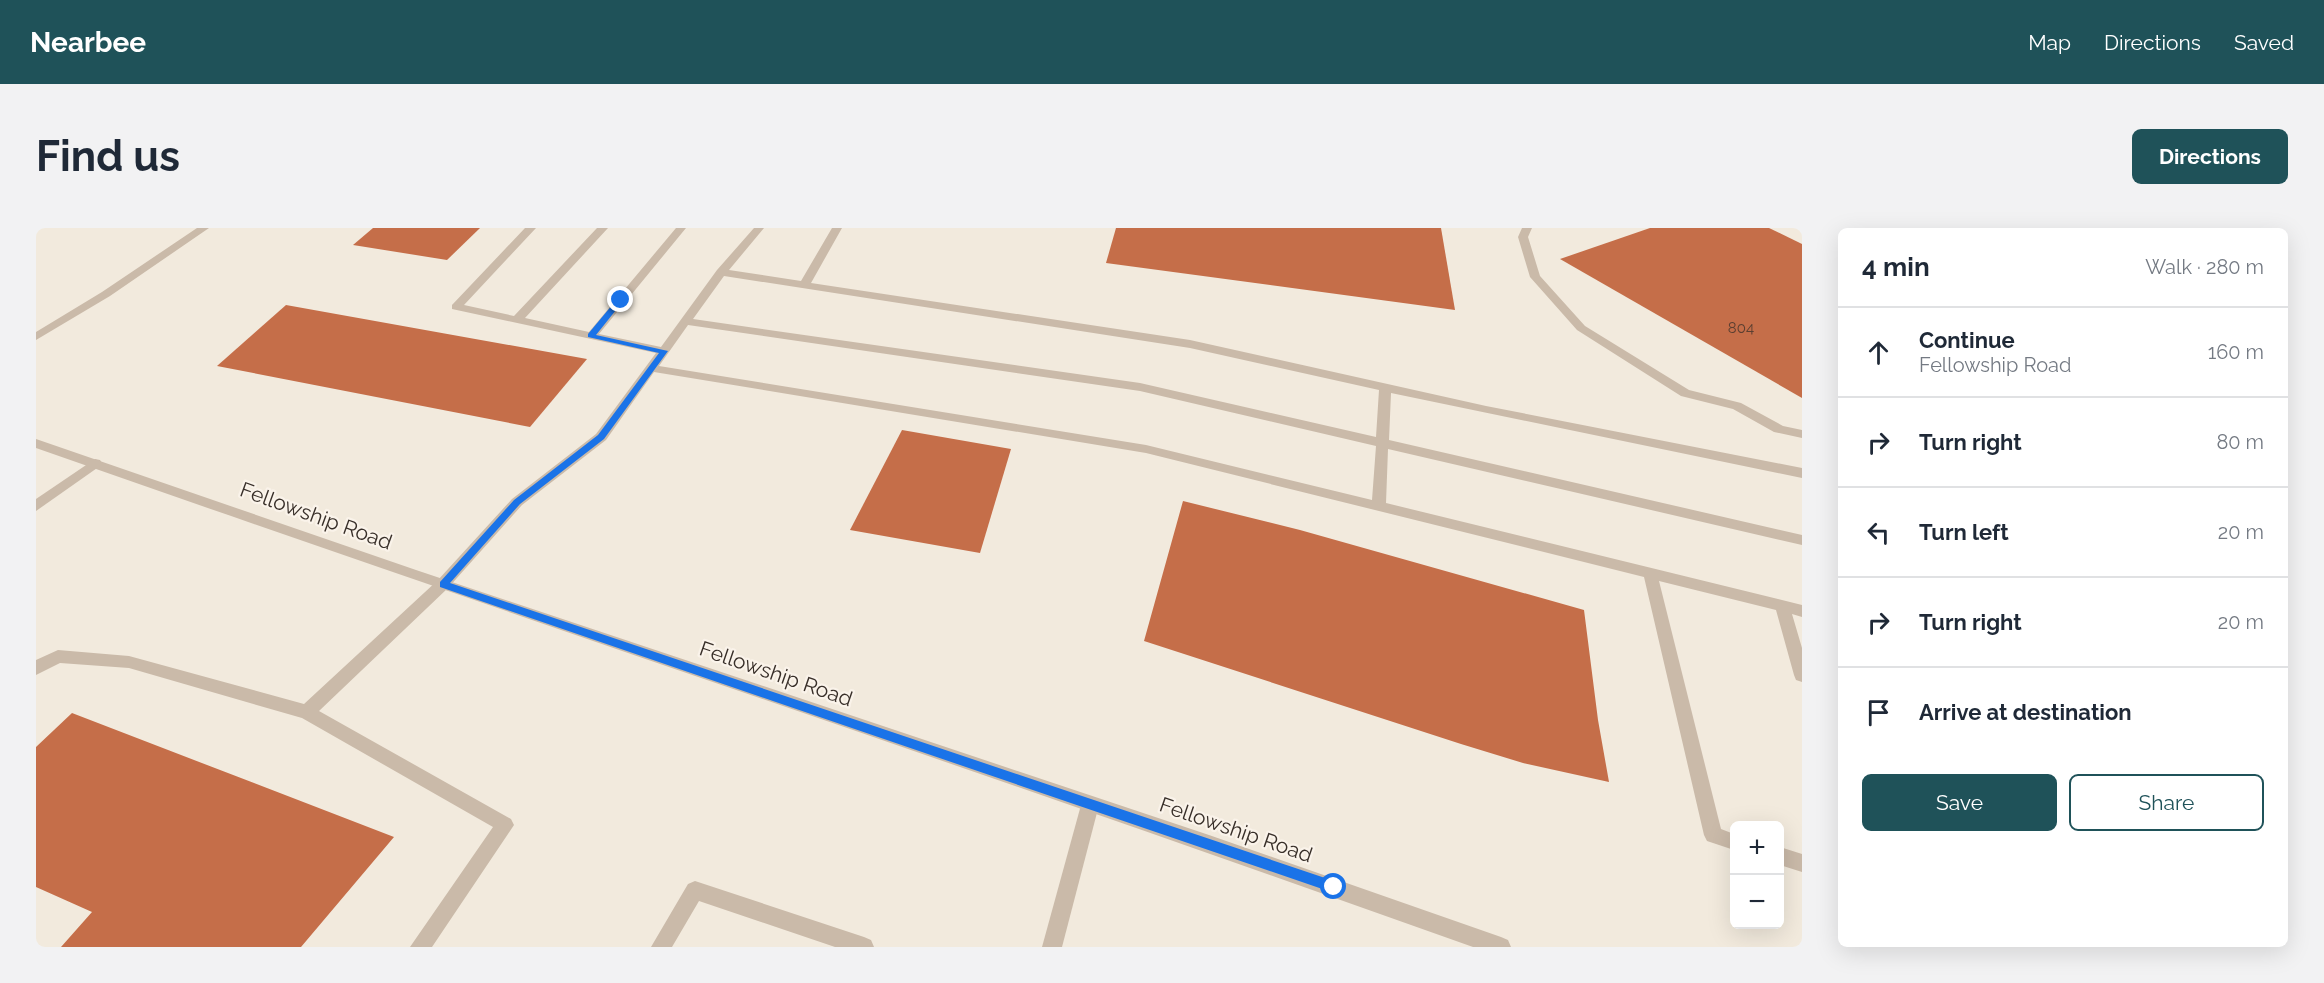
<!DOCTYPE html>
<html lang="en">
<head>
<meta charset="utf-8">
<style>
  :root { --surface:#fff; --page:#f2f2f3; --text:#1f2937; --muted:#747a83; --line:#e0e1e3; --accent:#1f5259 }
  body { margin:0; font-family:Raleway,sans-serif; background:var(--page); color:var(--text) }
  .controls { position:absolute; right:18px; bottom:18px; display:grid; overflow:hidden; border-radius:9px; box-shadow:0 6px 24px #0002 }
  .controls button { width:54px; height:54px; display:grid; place-items:center; padding:0; border:0; border-bottom:2px solid var(--line); background:var(--surface); color:var(--text); font:30px sans-serif }
  .stop { position:absolute; width:18px; height:18px; margin:-14px; border:4px solid #1a73e8; border-radius:50%; background:#fff }
  .stop.end { background:#1a73e8; border-color:#fff; box-shadow:0 2px 6px #0008 }
  .list { margin:0; padding:0; list-style:none }
  h2 { display:flex; justify-content:space-between; align-items:center; height:78px; margin:0; padding:0 24px; font-size:26px }
  h2 small { font-size:20px; font-weight:400; color:var(--muted) }
  .list li { display:grid; grid-template-columns:39px 1fr auto; gap:18px; align-items:center; box-sizing:border-box; height:90px; padding:0 24px; border-top:2px solid var(--line) }
  .list b { display:block; font-size:22px; white-space:nowrap }
  .list p { margin:0; font-size:20px; white-space:nowrap; color:var(--muted) }
  .list em { font-size:20px; font-style:normal; color:var(--muted) }
  .actions { display:flex; gap:12px; padding:18px 24px }
  .actions a { flex:1; padding:14px 0; border:2px solid var(--accent); border-radius:9px; text-align:center; font-size:21px; color:var(--accent) }
  .actions .main { background:var(--accent); color:#fff }
  .icon { flex:none; width:33px; height:33px; fill:none; stroke:currentColor; stroke-width:2; stroke-linecap:round; stroke-linejoin:round }
  .map { position:relative; flex:none; width:1766px; height:719px; overflow:hidden; border-radius:9px }
  header { display:flex; align-items:center; gap:36px; box-sizing:border-box; height:84px; padding:0 30px; background:var(--accent); color:#fff }
  header strong { font-size:28px }
  nav { display:flex; gap:33px; margin-inline-start:auto; font-size:21px }
  .intro { display:flex; align-items:center; justify-content:space-between; box-sizing:border-box; height:144px; padding:0 36px }
  h1 { margin:0; font-size:42px }
  .button { padding:15px 27px; border-radius:9px; background:var(--accent); color:#fff; font-size:21px; font-weight:700 }
  main { display:flex; gap:36px; padding:0 36px }
  aside { flex:1; background:var(--surface); border-radius:9px; box-shadow:0 6px 24px #0002 }
  .map>svg:first-child { display:block }
</style>
</head>
<body>
<header>
<strong>Nearbee</strong>
<nav><a>Map</a><a>Directions</a><a>Saved</a></nav>
</header>
<div class="intro"><h1>Find us</h1><a class="button">Directions</a></div>
<main>
<div class="map">
<svg width="1766" height="719" viewBox="0 0 1766 719">
  <rect width="100%" height="100%" fill="#f2eadd"/>
  <g fill="#c56e49">
    <path d="M337,0H444L411,32L317,17Z"/>
    <path d="M1080,0H1405L1419,82L1070,35Z"/>
    <path d="M1614,0H1733L1766,16V170L1524,31Z"/>
    <path d="M250,77L551,131L494,199L181,138Z"/>
    <path d="M866,202L975,221L944,325L814,302Z"/>
    <path d="M1147,273L1264,302L1548,382L1562,492L1573,554L1487,535L1425,516L1108,413Z"/>
    <path d="M36,485L358,609L265,719H25L56,684L0,659V519Z"/>
  </g>
  <g fill="none" stroke-linecap="round" stroke-linejoin="round">
    <g fill="#cabaa9" fill-rule="evenodd">
      <path d="M489,0H500L428,77L478,88L561,0H572L489,90L553,104L640,0H650L563,106L625,119L681,42L718,0H728L693,42L765,53L796,0H806L775,55L1154,112L1450,178L1766,240V250L1355,165L1353,212L1766,307V317L1352,221L1350,275L1766,377V389L1756,386L1766,420V454L1760,452L1758,447L1740,382L1623,353L1685,601L1698,606V622L1671,613L1668,607L1608,349L1110,225L618,144L570,212L486,277L412,360L283,483L475,591L478,597L396,719H374L457,599L266,490L93,440L24,435L0,447V432L22,422L93,428L268,476L402,352L476,271L560,206L620,125L416,81V77ZM688,48L1154,120L1343,162L1340,209L1104,155L657,91ZM652,97L1104,163L1340,218L1336,272L1110,217L623,138Z"/>
      <path d="M1486,0H1496L1492,9L1504,48L1549,98L1653,162L1705,175L1747,198L1766,202V210L1738,204L1697,181L1645,168L1541,102L1494,49L1482,9Z"/>
      <path d="M59,231L64,232L66,235L64,238L0,283V271Z"/>
      <path d="M1054,569L1060,571L1063,577L1026,719H1006L1045,577L1048,571Z"/>
      <path d="M1744,619L1766,626V644L1744,637Z"/>
      <path d="M659,653L828,709L835,712L838,719H799L663,673L636,719H615L652,656Z"/>
    </g>
    <g fill="#cabaa9" fill-rule="evenodd">
      <path d="M161,0H173L74,68L0,112V104L66,64Z"/>
      <path d="M0,211L380,342L1173,607L1465,709L1472,712L1475,719H1437C960,548 478,388 0,220Z"/>
    </g>
  </g>
  <path fill="#1a73e8" d="M582,70L588,72L560,107L632,123L568,211L484,276L414,355L1298,653L1304,659L1302,663L1298,665L404,359V354L478,272L562,207L623,125L552,109V106Z"/>
  <g text-anchor="middle" stroke-width="4.5" stroke-linejoin="round" paint-order="stroke">
    <g font-size="15" fill="#5b3f31">
      <text x="1705" y="105">804</text>
    </g>
    <g font-size="21" fill="#382f29" stroke="#faf3ea">
      <text transform="translate(280 288) rotate(20)" y="7">Fellowship Road</text>
      <text transform="translate(740 446) rotate(19)" y="7">Fellowship Road</text>
      <text transform="translate(1200 602) rotate(19)" y="7">Fellowship Road</text>
    </g>
  </g>
</svg>
<div class="controls">
<button>+</button>
<button>−</button>
</div>
<div class="stop" style="left:1298px;top:659px"></div>
<div class="stop end" style="left:585px;top:72px"></div>
</div>
<aside>
<h2>4 min<small>Walk · 280 m</small></h2>
<ul class="list">
<li><svg class="icon" aria-label="ahead" viewBox="0 0 24 24"><path d="M12 20V5M6 11l6-6 6 6"/></svg><div><b>Continue</b><p>Fellowship Road</p></div><em>160 m</em></li>
<li><svg class="icon" aria-label="right" viewBox="0 0 24 24"><path d="M7 20v-9h11M14 6l5 5-5 5"/></svg><div><b>Turn right</b></div><em>80 m</em></li>
<li><svg class="icon" aria-label="left" viewBox="0 0 24 24"><path d="M17 20v-9H6M10 6l-5 5 5 5"/></svg><div><b>Turn left</b></div><em>20 m</em></li>
<li><svg class="icon" aria-label="right" viewBox="0 0 24 24"><path d="M7 20v-9h11M14 6l5 5-5 5"/></svg><div><b>Turn right</b></div><em>20 m</em></li>
<li><svg class="icon" aria-label="arrive" viewBox="0 0 24 24"><path d="M6 21V4h12l-3 4 3 4H6"/></svg><div><b>Arrive at destination</b></div></li>
</ul>
<div class="actions"><a class="main">Save</a><a>Share</a></div>
</aside>
</main>
</body>
</html>
